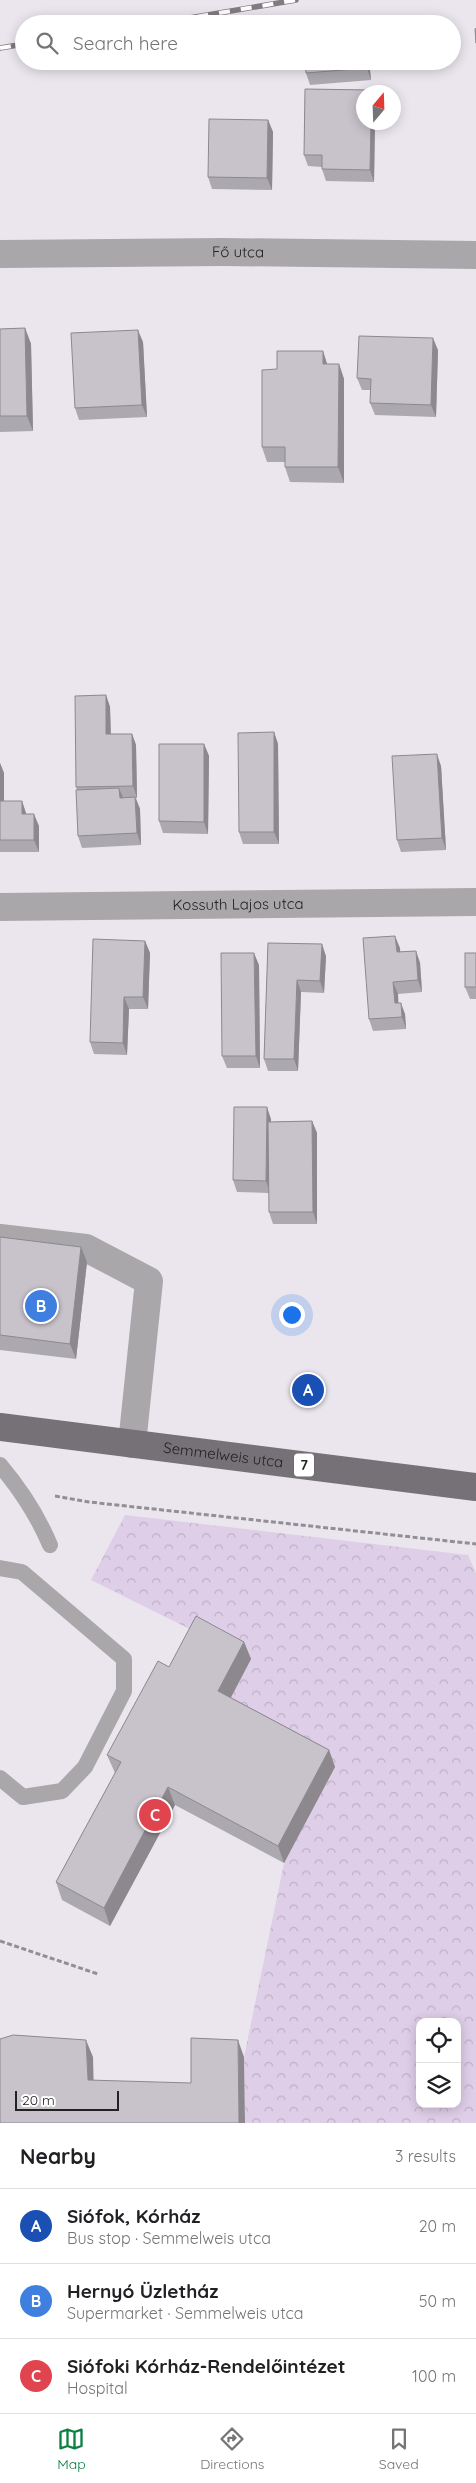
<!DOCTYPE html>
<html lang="en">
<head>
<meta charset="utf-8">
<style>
  :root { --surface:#fff; --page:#f6f6f6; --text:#202124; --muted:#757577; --line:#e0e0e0; --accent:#0b8043 }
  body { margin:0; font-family:Quicksand,sans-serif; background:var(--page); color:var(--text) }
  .controls { position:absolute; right:15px; bottom:15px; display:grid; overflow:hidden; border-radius:10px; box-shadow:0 2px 12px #0003 }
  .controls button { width:45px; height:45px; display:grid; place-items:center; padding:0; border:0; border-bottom:1px solid var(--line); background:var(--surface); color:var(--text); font:25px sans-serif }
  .compass { position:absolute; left:356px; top:85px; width:45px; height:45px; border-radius:50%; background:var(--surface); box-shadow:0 2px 12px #0003; rotate:19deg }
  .scale { position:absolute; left:15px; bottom:12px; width:104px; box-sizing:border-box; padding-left:5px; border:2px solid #232124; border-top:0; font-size:14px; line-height:18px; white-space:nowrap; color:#232124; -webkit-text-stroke:4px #fff; paint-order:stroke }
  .you { position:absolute; left:291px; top:1314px; width:18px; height:18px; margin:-12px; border:4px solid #fff; border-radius:50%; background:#1a73e8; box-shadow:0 0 0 8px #1a73e833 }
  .badge { display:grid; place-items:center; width:32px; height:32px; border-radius:50%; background:var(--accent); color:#fff; font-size:16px; font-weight:700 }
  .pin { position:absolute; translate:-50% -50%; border:2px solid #fff; box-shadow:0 1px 5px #0006 }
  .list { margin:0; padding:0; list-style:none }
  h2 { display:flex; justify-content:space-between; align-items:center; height:65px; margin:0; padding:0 20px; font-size:21px }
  h2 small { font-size:16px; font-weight:400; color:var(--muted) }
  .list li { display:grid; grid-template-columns:32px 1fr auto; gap:15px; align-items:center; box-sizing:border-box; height:75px; padding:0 20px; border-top:1px solid var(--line) }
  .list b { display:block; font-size:19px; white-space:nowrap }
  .list p { margin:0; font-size:16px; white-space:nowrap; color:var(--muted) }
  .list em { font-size:16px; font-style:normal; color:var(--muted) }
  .icon { flex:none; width:28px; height:28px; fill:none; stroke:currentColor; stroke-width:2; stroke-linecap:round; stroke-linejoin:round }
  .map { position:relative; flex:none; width:476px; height:2123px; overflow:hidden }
  .search { position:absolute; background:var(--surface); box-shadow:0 2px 12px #0003; left:15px; right:15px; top:15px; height:55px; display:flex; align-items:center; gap:12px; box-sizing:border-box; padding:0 18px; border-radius:28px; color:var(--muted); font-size:19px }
  .sheet { height:290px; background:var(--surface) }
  nav { display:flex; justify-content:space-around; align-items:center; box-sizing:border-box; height:70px; border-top:1px solid var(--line); background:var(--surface); font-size:14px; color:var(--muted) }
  nav a { display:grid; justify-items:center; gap:2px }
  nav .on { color:var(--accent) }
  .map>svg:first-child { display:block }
</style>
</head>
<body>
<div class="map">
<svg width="476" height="2123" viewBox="0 0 476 2123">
  <defs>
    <pattern id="park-crowns" width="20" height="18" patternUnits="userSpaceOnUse" patternTransform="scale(1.25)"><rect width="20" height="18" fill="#decee7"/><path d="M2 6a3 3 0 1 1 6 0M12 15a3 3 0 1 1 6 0" fill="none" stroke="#beb1c6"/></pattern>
  </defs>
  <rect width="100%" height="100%" fill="#ebe6ee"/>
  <path fill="url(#park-crowns)" fill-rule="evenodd" d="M125,1515L468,1555L476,1573V2123H245L244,2057L284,1863L335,1767L225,1709L250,1659L91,1580ZM420,2022H457V2104H420Z"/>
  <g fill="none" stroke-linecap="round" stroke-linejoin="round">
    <g stroke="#928e94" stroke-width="3" stroke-dasharray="5 2.5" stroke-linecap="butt">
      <path d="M55,1496L89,1502L476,1544"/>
      <path d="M0,1941L98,1974"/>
    </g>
    <g stroke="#aaa7ab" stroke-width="16">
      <path d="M0,1465C21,1490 37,1514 50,1545"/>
      <path d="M0,1568L22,1572L124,1659V1691L85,1767L62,1791L23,1797L0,1778"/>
    </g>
    <g stroke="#aaa7ab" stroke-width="28">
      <path id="s1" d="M0,254L223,252L476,255"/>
      <path id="s2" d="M0,907L476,902"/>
      <path d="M0,1238L86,1248L149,1281L132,1444"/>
    </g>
    <path stroke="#757177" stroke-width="28" id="s3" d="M0,1427L476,1487"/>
    <g stroke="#807c82" stroke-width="5.5">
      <g id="rail">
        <path d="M154,24L296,0"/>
        <path d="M0,48L24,44"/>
      </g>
    </g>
    <use href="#rail" stroke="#fff" stroke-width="4" stroke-dasharray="11" stroke-linecap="butt"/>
  </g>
  <g fill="#aca8af">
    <path d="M369,61L371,80L310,85L306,73Z"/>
    <path d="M305,89L371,90L372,92H364V122H375L374,182L326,181L322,169V167L308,166L304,155Z"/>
    <path d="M268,120L273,132L272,190L212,189L208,177Z"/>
    <path d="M25,328L31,344L33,431L0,432V329Z"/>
    <path d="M143,342L147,417L79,420L75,408Z"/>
    <path d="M438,350L436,417L375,415L370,403L371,390H362L357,378Z"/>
    <path d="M323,351L327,364H339L344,379V483L290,482L285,467V462H267L262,447L277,369Z"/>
    <path d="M106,695L110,707L111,734H132L136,745L137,798H136L140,809L141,845L82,848L78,836L77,790L76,787Z"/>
    <path d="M274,732L278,744L279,844H243L239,832Z"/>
    <path d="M204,744L209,756L208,834L163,833L159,821Z"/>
    <path d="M0,763L4,773V801H22L26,814L39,826V852H0Z"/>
    <path d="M441,766L446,850L401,852L397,840Z"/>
    <path d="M145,941L150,953L148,1009H129L127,1055L94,1054L90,1042Z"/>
    <path d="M268,943L326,956L324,993L301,992L298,1071H268L264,1059Z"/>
    <path d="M400,948V952L416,951L420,963L422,992L398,994V1003L405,1014L406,1029L373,1031L369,1019Z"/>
    <path d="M476,953V999H470L465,987Z"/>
    <path d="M259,965L260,1068H227L222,1056Z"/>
    <path d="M271,1119V1122L312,1121L317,1133V1224H273L269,1212V1193L237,1192L233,1180Z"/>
    <path d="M0,1237L81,1247L87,1262L76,1359L0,1350Z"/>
    <path d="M244,1642L251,1659L230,1697L329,1750L335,1767L284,1863L175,1805L110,1926L62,1900L56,1882L115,1773L107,1755L169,1667Z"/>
  </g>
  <g fill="#8c888e">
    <path d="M366,61H369L371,80L367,68Z"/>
    <path d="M268,120L273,132L272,190L267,178Z"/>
    <path d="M371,122H375L374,182L370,170Z"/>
    <path d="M25,328L31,344L33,431L27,416Z"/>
    <path d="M138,330L143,342L147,417L142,405Z"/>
    <path d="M433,338L438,350L436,417L431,405Z"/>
    <path d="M323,351L328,367L323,364Z"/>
    <path d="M339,364L344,379V483L338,467Z"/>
    <path d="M106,695L110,707L111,746L106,734Z"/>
    <path d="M274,732L278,744L279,844L274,832Z"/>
    <path d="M132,734L136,745L137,798L133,786Z"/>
    <path d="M204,744L209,756L208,834L204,822Z"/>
    <path d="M437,754L441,766L446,850L442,838Z"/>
    <path d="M0,763L4,773V813L0,803Z"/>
    <path d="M119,788L124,800L120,798Z"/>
    <path d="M135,797L140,809L141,845L137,833Z"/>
    <path d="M22,801L26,813V826L22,814Z"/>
    <path d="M34,814L39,826V852L34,840Z"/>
    <path d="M395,936L400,948L401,964L397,952Z"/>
    <path d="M145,941L150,953L148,1009L143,997Z"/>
    <path d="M322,944L326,956L324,993L320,981Z"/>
    <path d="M416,951L420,963L422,992L418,980Z"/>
    <path d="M254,953L259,965L260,1068L256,1056Z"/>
    <path d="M297,980L301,992L298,1071L294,1059Z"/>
    <path d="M393,982L398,994L399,1015L395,1003Z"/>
    <path d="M124,997L129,1009L127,1055L123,1043Z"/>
    <path d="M401,1003L405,1014L406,1029L402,1017Z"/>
    <path d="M267,1107L271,1119L270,1193L266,1181Z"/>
    <path d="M312,1121L317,1133V1224L313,1212Z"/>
    <path d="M81,1247L87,1262L76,1359L70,1344Z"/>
    <path d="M244,1642L251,1659L225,1709L218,1691Z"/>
    <path d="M329,1750L335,1767L284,1863L278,1846Z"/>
    <path d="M168,1787L175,1805L110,1926L104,1908Z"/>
    <path d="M86,2040L93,2057L94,2097L88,2080Z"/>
    <path d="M238,2040L244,2057L245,2123H239Z"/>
  </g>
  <g fill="#c8c3cb" stroke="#8c888e">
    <path d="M476,28V43L475,29Z"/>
    <path d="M305,61H366L367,68L306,73Z"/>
    <path d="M305,89L371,90V92H364V122H371L370,170L322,169V155H304Z"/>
    <path d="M209,119L268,120L267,178L208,177Z"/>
    <path d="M25,328L27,416H0V329Z"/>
    <path d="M138,330L142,405L75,408L71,333Z"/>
    <path d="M359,336L433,338L431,405L370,403L371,379L357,378Z"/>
    <path d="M277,351H323V364H339L338,467H285V447H262V370L277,369Z"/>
    <path d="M106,695V734H132L133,786L76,787L75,696Z"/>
    <path d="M274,732V832H239L238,733Z"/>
    <path d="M159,744H204V822L159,821Z"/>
    <path d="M437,754L442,838L397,840L392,756Z"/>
    <path d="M119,788L120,798L135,797L137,833L78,836L76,790Z"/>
    <path d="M0,801H22V814H34V840H0Z"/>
    <path d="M395,936L397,952L416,951L418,980L393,982L395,1003H401L402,1017L369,1019L363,938Z"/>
    <path d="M93,939L145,941L143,997H124L123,1043L90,1042Z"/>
    <path d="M268,943L322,944L320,981L297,980L294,1059H264Z"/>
    <path d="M221,953H254L256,1056H222Z"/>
    <rect x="465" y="953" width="11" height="34"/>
    <path d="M234,1107H267L266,1181L233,1180Z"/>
    <path d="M312,1121L313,1212H269L268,1122Z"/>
    <path d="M0,1237L81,1247L70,1344L0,1335Z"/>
    <path d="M196,1616L244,1642L218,1691L329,1750L278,1846L168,1787L104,1908L56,1882L121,1762L107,1755L158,1661L169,1667Z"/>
    <path d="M13,2035L86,2040L88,2080L191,2083V2038L238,2040L239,2123H0V2039Z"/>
  </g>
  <g text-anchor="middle" stroke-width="4.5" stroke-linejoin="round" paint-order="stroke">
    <rect fill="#fff" stroke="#656466" stroke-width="1" x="294" y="1453.5" width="20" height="23" rx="4"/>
    <g font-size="14" font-weight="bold" fill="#232124">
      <text x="304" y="1470">7</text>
    </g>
    <g font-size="15" fill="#232124" stroke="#fff">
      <text dy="5" stroke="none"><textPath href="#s1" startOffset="238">Fő utca</textPath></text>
      <text dy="5" stroke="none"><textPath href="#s2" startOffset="238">Kossuth Lajos utca</textPath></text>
      <text dy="5" stroke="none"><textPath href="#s3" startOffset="225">Semmelweis utca</textPath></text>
    </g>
  </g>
</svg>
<div class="controls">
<button><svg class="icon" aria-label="locate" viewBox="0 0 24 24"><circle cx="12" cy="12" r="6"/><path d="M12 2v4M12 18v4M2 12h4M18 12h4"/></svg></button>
<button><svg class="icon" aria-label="layers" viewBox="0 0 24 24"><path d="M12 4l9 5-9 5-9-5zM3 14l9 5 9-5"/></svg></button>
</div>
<svg class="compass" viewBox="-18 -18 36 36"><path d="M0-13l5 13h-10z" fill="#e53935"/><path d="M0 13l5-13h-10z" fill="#757577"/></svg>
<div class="scale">20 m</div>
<div class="you"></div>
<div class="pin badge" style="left:308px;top:1390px;background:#1a4fb4">A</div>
<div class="pin badge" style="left:41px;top:1306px;background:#3f7fe0">B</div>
<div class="pin badge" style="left:155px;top:1815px;background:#e0444e">C</div>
<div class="search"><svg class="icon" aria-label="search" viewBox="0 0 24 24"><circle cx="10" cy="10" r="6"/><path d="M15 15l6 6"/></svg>Search here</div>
</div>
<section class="sheet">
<h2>Nearby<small>3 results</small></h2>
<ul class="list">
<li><span class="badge" style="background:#1a4fb4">A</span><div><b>Siófok, Kórház</b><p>Bus stop · Semmelweis utca</p></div><em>20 m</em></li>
<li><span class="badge" style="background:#3f7fe0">B</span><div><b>Hernyó Üzletház</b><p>Supermarket · Semmelweis utca</p></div><em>50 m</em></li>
<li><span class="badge" style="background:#e0444e">C</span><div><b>Siófoki Kórház-Rendelőintézet</b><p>Hospital</p></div><em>100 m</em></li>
</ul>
</section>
<nav>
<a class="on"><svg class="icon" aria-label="map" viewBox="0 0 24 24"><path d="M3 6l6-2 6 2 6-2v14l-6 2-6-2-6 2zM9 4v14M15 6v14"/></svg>Map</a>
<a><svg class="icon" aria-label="directions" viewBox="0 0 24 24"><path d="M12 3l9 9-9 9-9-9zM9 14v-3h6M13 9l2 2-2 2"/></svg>Directions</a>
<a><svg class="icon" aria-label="saved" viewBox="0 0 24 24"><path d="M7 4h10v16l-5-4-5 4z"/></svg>Saved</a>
</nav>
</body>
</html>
